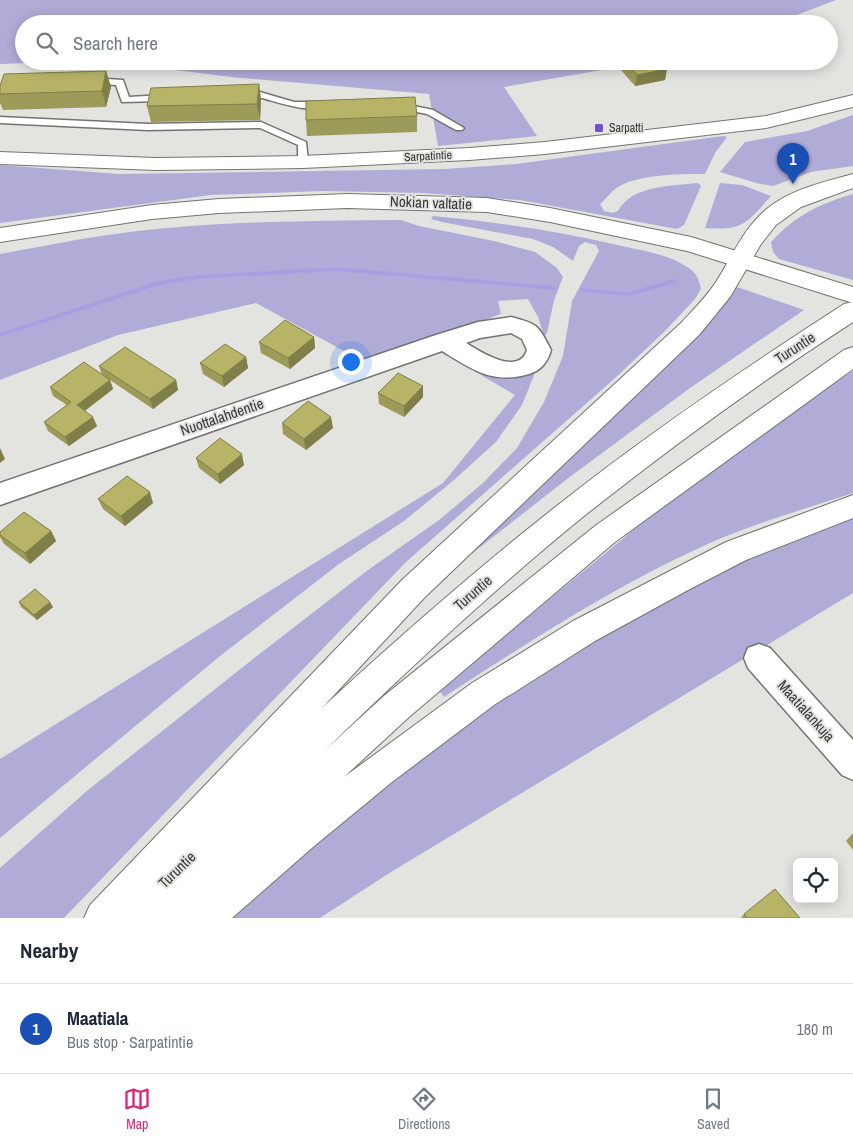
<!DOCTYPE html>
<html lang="en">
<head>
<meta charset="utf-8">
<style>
  :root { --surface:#fff; --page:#f6f6f7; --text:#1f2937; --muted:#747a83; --line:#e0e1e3; --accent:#db2777 }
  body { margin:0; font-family:"Archivo Narrow",sans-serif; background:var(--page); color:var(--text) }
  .controls { position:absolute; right:15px; bottom:15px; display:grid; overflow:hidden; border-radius:8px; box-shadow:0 2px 12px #0003 }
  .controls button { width:45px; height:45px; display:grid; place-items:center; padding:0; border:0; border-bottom:1px solid var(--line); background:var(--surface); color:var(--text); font:25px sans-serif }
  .you { position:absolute; left:350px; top:361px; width:18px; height:18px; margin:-12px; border:4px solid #fff; border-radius:50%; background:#1a73e8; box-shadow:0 0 0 8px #1a73e833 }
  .badge { display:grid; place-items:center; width:32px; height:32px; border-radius:50%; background:var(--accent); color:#fff; font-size:16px; font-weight:700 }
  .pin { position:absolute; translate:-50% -41px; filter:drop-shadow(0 1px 2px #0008) }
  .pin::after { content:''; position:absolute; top:26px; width:18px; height:15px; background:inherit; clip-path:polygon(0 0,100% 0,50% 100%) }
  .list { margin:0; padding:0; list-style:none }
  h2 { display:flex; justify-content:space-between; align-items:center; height:65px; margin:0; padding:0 20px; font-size:21px }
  h2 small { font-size:16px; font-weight:400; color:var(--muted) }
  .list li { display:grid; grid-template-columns:32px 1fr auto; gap:15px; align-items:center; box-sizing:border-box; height:90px; padding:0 20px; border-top:1px solid var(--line) }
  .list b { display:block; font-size:19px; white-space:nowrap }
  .list p { margin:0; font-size:16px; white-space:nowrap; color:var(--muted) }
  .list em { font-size:16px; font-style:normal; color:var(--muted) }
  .icon { flex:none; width:28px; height:28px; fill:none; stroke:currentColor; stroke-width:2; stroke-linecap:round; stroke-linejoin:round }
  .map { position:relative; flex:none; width:853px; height:918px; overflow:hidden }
  .search { position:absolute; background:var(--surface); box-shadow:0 2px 12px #0003; left:15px; right:15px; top:15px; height:55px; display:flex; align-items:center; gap:12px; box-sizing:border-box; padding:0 18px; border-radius:28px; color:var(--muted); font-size:19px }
  .sheet { height:155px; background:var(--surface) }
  nav { display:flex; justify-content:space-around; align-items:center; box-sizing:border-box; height:70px; border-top:1px solid var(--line); background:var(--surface); font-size:14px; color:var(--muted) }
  nav a { display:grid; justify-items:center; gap:2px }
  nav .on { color:var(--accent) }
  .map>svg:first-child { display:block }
</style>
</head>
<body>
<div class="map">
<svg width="853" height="918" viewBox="0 0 853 918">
  <rect width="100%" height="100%" fill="#e3e3e0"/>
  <g fill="#b1abd8">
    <path d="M0,0H836L773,24H24V61H74L2,64H0Z"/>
    <path d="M104,61H654L504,87L537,136L438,146L429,94L231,77Z"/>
    <path d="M853,115V166L811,172L773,186L756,183L720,172L745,142L807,131Z"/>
    <path d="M723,136L727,137L715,153L705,174C682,174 632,174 614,190C609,194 605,200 600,204L604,211L612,213L618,211C632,185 672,186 698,183L701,186L684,225L677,229L520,200L423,193L323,191L211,195L0,223V165L119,174L445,169L516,164Z"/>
    <path d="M720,183L742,185L771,196C747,223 743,231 705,228Z"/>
    <path d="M853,194V280L779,259L773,252L771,242C797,214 818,205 853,194Z"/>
    <path d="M433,216C497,222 559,231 622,246C645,251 671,255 690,269C697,273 699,281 701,289L695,299L665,331L614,379L406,562L64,918H0V868L88,790L253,659L368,570L439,520L483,483L517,448L544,402L563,356L572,301L599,251L596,245L585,242L579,246L573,261L553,247L533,239L442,222L431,219Z"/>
    <path d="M401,220L419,226L494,241L535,252L557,268L563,277L554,300L547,333L544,336L538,317L528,299L498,301L501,314L366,363L256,303L118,335L0,380V254C34,248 67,241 101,236C200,221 301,221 401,220Z"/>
    <path d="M737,287L804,310L690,388L571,476L420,594L692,337Z"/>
    <path d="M444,348C479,367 493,381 535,373L522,405L496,442L454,480L404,521L339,564L220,656L0,838V759L443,483L515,395L438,350Z"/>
    <path d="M853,371V493C802,510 748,525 699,548C610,589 527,643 444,697L439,690L648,518L802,404Z"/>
    <path d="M853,518V593L391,872L320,918H224L381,780L588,637L774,544Z"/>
  </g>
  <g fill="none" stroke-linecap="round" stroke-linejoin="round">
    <g fill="#a99ee2" fill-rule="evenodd">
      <path d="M336,267L553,286L556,288L553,290L336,271L197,279L156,286L0,337V333L155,282L197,275Z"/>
      <path d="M674,279L677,281L676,283L629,296L582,292L579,290L582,288L629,292Z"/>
    </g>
    <g stroke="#737370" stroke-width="3">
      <g id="lane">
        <path d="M92,78L123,80L129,97L164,95L169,98L164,101L122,102L116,85L89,83V79Z"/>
        <path d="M260,92L294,102H322L327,105C314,115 277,102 262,98C254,97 246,100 240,95L244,92Z"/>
        <path d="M400,103L433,110L464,128L462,130H456L427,114L397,108L395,106Z"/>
        <path d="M0,117L148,124L261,122L306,142L308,162L303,165L298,162V145L260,128L148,130L0,123Z"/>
      </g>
    </g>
    <g stroke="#737370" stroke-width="3">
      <g id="street">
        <path d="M511,317C538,324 538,325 551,350C548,362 540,371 529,374C493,385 471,369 442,351L0,505V483L436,335L478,322ZM511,333L522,339L527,350C519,377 479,351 466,343L480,338Z"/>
        <path d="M759,644L770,648L853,740V780L842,775L748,668L744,658L748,648Z"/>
      </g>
    </g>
    <g stroke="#737370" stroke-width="2">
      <path id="secondary" d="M853,95V107L766,128L545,154L469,160L303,168L156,170L0,164V152L156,158L303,156L469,148L545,142L766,116Z"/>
    </g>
    <g stroke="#737370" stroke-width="2">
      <path id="primary" d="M347,194L487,198L550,208L691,237L853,287V303L687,251L550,222L487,212L347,208L219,213L152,219L0,242V228L152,205L219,199Z"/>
    </g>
    <g stroke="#737370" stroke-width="2">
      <path id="highway" d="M853,174V188L801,207L776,225L761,244L730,297L699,335L424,598L322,708C400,636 480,566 563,501C653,430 748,366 844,304L853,302V322C760,382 671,447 584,516C493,590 408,670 324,751L385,695L595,526L844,350L853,347V369L615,542L409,717L344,777L472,683L573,621L726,542L853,495V518L746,560L688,590L595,641L494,705L392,782L313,847L232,918H84L90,905L402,580L681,323C693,310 706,297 716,282C732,257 744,227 768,208C792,189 824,182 853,174Z"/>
    </g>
    <use href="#lane" fill="#fff" fill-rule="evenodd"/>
    <use href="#street" fill="#fff" fill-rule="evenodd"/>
    <use href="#secondary" fill="#fff" fill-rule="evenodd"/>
    <use href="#primary" fill="#fff" fill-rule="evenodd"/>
    <use href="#highway" fill="#fff" fill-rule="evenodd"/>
  </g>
  <g fill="#9d9b59">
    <path d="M623,61H660L667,69L665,80L635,86L621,70Z"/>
    <path d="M106,71L111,87L106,107L3,110L0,103V86Z"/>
    <path d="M259,84L261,100L260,120L151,122L147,106Z"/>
    <path d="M417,116V132L307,136L306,120Z"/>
    <path d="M314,337L315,348L290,369L261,353L259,342Z"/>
    <path d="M246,357L248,368L224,387L203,374L200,363Z"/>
    <path d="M99,366L176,380L178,390L153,409L110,380L113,389L85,411L97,426L69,446L48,431L44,422L67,405L53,396L50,387L102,375Z"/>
    <path d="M378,393L423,397L404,417L379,404Z"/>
    <path d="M282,423L333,428L306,450L283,434Z"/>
    <path d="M196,458L244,465L220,484L199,468Z"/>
    <path d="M98,499L153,503L125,526L103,509Z"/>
    <path d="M51,531L56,541L30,564L4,544L0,537V532Z"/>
    <path d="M19,602L53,607L37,620L21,607Z"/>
    <path d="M853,833V850L846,841Z"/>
    <path d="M744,914L800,918H741Z"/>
  </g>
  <g fill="#807e49">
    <path d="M667,69L665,80L635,86L637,75Z"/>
    <path d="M106,71L111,87L106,107L102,91Z"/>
    <path d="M259,84L261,100L260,120L257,104Z"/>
    <path d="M314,337L315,348L290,369L288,358Z"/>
    <path d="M246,357L248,368L224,387L222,376Z"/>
    <path d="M110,380L113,389L80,414L77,405Z"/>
    <path d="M176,380L178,390L153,409L150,399Z"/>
    <path d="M423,386V397L404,417V406Z"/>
    <path d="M93,417L97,426L69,446L65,437Z"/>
    <path d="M331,417L333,428L306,450L304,439Z"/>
    <path d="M0,448L5,459L0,463Z"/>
    <path d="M242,454L244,465L220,484L218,474Z"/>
    <path d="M150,492L153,503L125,526L121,516Z"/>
    <path d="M51,531L56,541L30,564L25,553Z"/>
    <path d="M50,602L53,607L37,620L34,615Z"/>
  </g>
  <g fill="#b7b468" stroke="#807e49">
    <path d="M625,61H660L667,69L637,75Z"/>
    <path d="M106,71L102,91L0,94V86L4,74Z"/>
    <path d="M259,84L257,104L147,106L151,88Z"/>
    <path d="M415,97L417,116L306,120V101Z"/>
    <path d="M285,320L314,337L288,358L259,342Z"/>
    <path d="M225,344L246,357L222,376L200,363Z"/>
    <path d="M125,347L176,380L150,399L99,366Z"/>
    <path d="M84,362L110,380L77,405L93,417L65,437L44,422L71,402L50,387Z"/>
    <path d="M398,373L423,386L404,406L378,393Z"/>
    <path d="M308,401L331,417L304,439L282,423Z"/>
    <path d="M220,438L242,454L218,474L196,458Z"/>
    <path d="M127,476L150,492L121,516L98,499Z"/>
    <path d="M24,512L51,531L25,553L0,535V532Z"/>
    <path d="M35,589L50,602L34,615L19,602Z"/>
    <path d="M775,889L800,918H747L744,914Z"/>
  </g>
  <rect fill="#7353cd" stroke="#e3e3e0" stroke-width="2" x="594" y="123" width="10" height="10" rx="2.5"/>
  <g text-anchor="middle" stroke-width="4" stroke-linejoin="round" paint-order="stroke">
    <g font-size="12" fill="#383837" stroke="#e3e3e0" text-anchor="start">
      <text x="609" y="132">Sarpatti</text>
    </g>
    <g font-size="12" fill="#383837" stroke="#e3e3e0">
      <text transform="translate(428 156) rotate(-3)" y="4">Sarpatintie</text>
    </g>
    <g font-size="15" fill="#383837" stroke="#e3e3e0">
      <text transform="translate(431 203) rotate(2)" y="5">Nokian valtatie</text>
      <text transform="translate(795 348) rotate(-33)" y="5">Turuntie</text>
      <text transform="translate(222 417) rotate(-19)" y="5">Nuottalahdentie</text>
      <text transform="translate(473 593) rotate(-41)" y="5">Turuntie</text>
      <text transform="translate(806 711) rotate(48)" y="5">Maatialankuja</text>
      <text transform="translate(177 870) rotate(-44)" y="5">Turuntie</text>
    </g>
  </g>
</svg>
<div class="controls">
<button><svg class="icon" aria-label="locate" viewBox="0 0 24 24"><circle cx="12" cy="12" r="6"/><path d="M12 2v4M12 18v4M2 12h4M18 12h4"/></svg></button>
</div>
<div class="you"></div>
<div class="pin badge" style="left:793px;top:184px;background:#1a4fb4">1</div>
<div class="search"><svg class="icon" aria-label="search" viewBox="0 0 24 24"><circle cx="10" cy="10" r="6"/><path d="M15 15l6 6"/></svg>Search here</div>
</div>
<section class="sheet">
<h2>Nearby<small></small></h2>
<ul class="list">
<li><span class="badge" style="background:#1a4fb4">1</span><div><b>Maatiala</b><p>Bus stop · Sarpatintie</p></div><em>180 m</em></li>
</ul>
</section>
<nav>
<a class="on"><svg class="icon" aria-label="map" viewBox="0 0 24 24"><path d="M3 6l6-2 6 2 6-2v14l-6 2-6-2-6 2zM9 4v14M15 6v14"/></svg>Map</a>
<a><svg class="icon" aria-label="directions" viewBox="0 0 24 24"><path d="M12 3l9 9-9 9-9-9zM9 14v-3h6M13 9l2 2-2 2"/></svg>Directions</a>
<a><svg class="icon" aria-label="saved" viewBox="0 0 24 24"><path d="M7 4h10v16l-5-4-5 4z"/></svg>Saved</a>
</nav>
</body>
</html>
